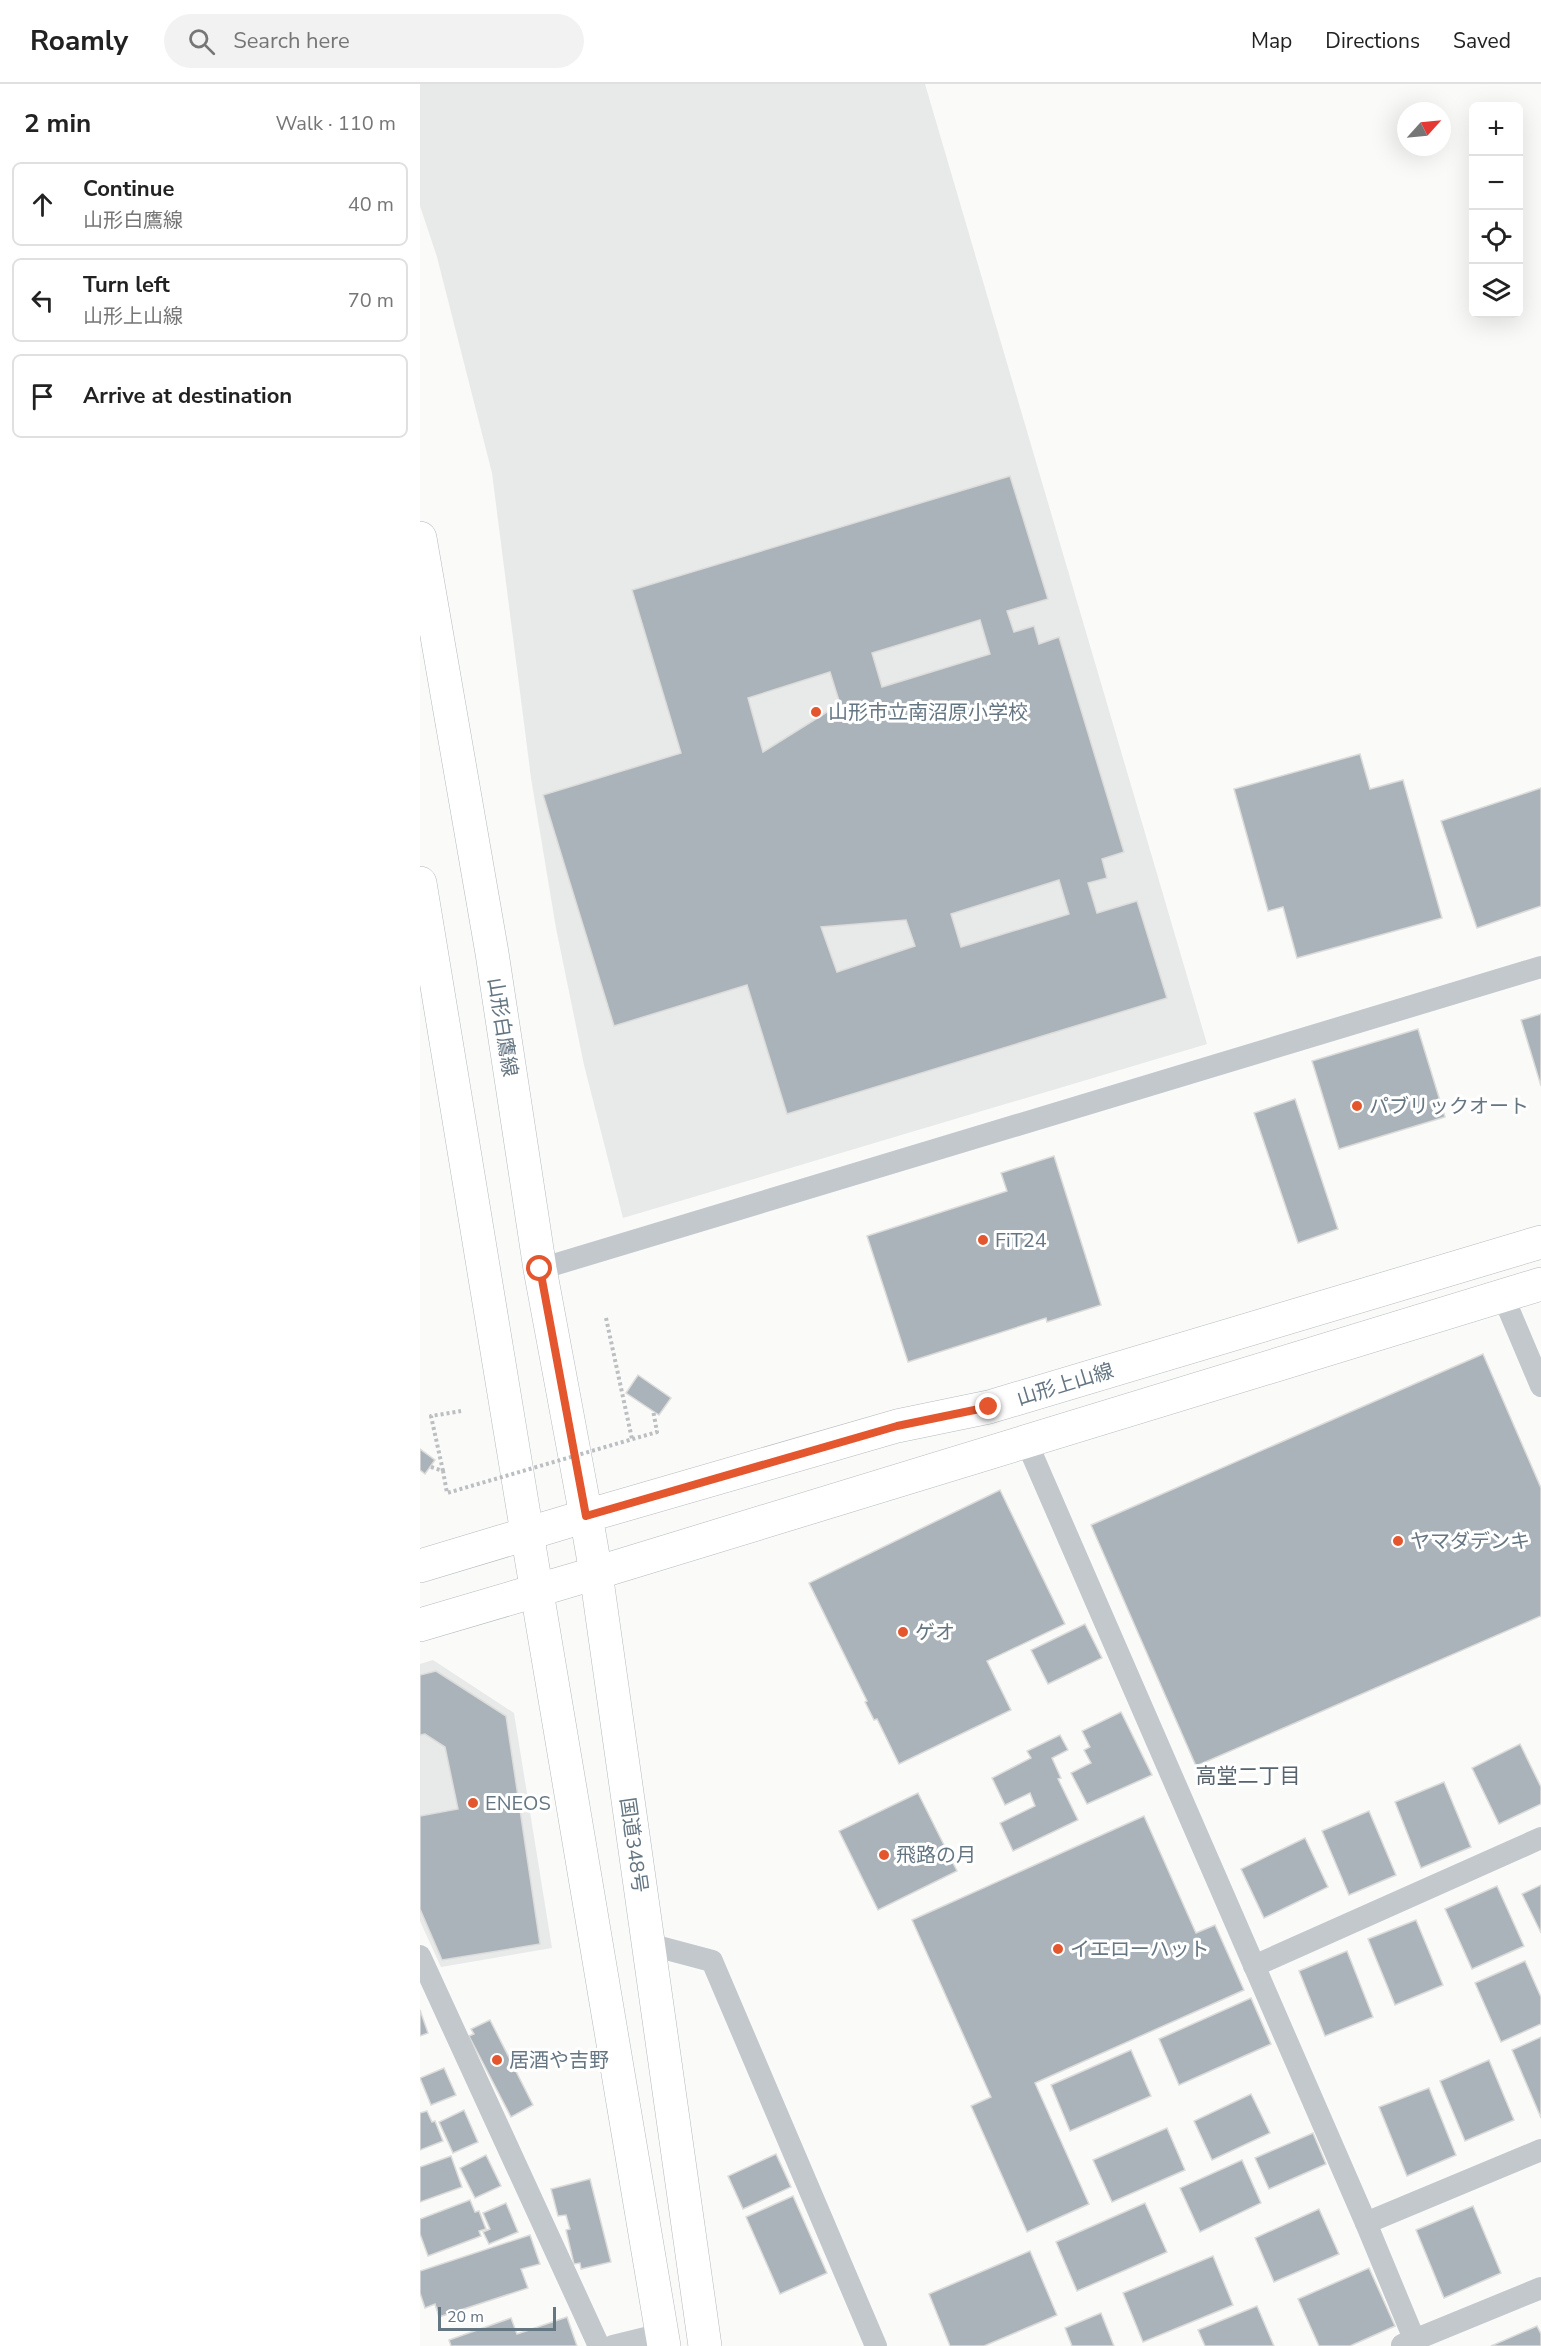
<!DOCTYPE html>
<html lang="en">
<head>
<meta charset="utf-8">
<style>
  :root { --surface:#fff; --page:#f2f2f2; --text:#222; --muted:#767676; --line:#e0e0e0 }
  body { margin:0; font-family:"Nunito Sans","Noto Sans JP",sans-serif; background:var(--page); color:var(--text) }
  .controls { position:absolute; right:18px; top:18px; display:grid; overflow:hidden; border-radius:9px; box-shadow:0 6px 24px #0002 }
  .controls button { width:54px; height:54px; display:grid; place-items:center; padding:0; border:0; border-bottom:2px solid var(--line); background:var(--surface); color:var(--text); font:30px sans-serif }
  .compass { position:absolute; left:977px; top:18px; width:54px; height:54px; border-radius:50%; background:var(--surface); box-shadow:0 6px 24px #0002; rotate:63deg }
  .scale { position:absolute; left:18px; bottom:15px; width:118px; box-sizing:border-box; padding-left:6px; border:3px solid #657683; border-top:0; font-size:16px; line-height:21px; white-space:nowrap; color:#657683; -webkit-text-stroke:4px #fff; paint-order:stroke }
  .stop { position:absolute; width:18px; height:18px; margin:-14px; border:4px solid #e4572e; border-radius:50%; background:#fff }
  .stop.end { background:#e4572e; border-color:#fff; box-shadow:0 2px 6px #0008 }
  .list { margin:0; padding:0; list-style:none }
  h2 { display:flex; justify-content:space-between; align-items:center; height:78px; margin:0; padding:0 24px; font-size:26px }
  h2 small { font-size:20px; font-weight:400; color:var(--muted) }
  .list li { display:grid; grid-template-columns:39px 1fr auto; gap:18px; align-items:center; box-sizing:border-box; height:84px; margin:0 12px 12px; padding:0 12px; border:2px solid var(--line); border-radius:9px }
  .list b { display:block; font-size:22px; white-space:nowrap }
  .list p { margin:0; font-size:20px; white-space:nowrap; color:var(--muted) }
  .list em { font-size:20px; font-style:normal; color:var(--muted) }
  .icon { flex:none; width:33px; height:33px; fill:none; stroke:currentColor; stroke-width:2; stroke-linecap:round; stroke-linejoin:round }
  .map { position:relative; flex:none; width:1121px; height:2262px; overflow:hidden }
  header { display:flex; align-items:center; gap:36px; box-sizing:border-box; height:84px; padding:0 30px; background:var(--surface); border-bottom:2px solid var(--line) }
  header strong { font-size:28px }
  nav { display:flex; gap:33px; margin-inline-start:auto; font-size:21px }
  .search { width:420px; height:54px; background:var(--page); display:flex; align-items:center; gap:15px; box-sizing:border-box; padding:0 21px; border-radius:33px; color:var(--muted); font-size:22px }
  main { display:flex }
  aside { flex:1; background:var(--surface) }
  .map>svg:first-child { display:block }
</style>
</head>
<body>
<header>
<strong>Roamly</strong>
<div class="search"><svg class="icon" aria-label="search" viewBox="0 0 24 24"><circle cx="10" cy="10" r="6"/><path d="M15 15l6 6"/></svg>Search here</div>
<nav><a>Map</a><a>Directions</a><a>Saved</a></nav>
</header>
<main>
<aside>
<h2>2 min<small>Walk · 110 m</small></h2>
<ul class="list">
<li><svg class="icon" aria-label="ahead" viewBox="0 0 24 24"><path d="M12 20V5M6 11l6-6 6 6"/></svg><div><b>Continue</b><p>山形白鷹線</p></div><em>40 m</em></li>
<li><svg class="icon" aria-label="left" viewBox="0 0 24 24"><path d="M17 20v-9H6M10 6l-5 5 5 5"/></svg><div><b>Turn left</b><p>山形上山線</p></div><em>70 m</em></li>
<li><svg class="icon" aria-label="arrive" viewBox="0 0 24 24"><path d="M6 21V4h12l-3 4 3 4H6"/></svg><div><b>Arrive at destination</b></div></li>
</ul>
</aside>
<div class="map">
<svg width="1121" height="2262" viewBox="0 0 1121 2262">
  <rect width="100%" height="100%" fill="#fafaf8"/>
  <g fill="#e8e9e9">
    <path d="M0,0H505L787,960L203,1134L164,981L136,844L111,694L72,389L17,173L0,122Z"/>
    <path d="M13,1576L94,1629L132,1864L21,1883L0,1837V1580Z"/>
  </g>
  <g fill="#aab3b9" stroke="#dcdcda" stroke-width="1.5" fill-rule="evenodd">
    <path d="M590,392L628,515L587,527L594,548L614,542L619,560L639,553L704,768L682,775L687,794L668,799L677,829L717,817L747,914L367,1030L327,901L194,942L123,711L261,669L212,506ZM560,536L570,570L462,603L452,569ZM410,588L420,620L343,668L328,614ZM639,796L649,830L541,863L531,830ZM486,836L495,862L417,888L401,843Z"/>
    <path d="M940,670L950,705L983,696L1022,834L877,874L863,823L848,827L814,705Z"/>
    <path d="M1121,704V822L1057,844L1021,737Z"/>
    <path d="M1121,930V1002L1101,936Z"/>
    <path d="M998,945L1025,1033L919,1065L892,977Z"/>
    <path d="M875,1015L918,1145L878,1159L834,1029Z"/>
    <path d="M634,1072L681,1221L627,1238L626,1234L488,1278L447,1152L587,1107L581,1089Z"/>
    <path d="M1063,1270L1121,1404V1532L776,1682L671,1441Z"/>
    <path d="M218,1291L251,1314L239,1331L206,1309Z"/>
    <path d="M0,1365L15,1376L5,1390L0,1386Z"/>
    <path d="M580,1406L645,1540L567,1577L591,1626L479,1680L457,1635L454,1636L445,1618L447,1617L389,1499Z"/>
    <path d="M665,1540L682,1574L628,1600L611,1566Z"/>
    <path d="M16,1587L86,1632L120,1860L22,1876L0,1825V1732L38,1725L25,1663L5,1650L0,1651V1591Z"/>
    <path d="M701,1628L732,1691L667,1720L651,1689L671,1679L664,1666L670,1663L662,1647Z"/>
    <path d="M640,1651L648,1666L632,1674L641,1694L638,1695L658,1736L593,1767L580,1739L615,1722L610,1709L585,1721L572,1694L611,1674L607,1667Z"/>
    <path d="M1100,1660L1121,1703V1720L1079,1740L1052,1684Z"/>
    <path d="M1024,1698L1051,1763L1001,1784L975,1718Z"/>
    <path d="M498,1709L537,1787L458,1826L419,1747Z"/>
    <path d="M949,1727L976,1791L929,1811L902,1747Z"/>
    <path d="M724,1732L776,1849L795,1841L824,1906L615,1999L669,2120L607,2148L551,2022L571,2013L492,1836Z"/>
    <path d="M885,1754L908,1803L844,1834L821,1785Z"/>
    <path d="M1121,1801V1849L1102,1810Z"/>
    <path d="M1077,1802L1104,1862L1052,1885L1025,1825Z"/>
    <path d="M996,1836L1023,1901L975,1921L948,1855Z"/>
    <path d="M927,1867L953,1933L905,1952L879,1887Z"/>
    <path d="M1105,1877L1121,1913V1940L1081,1958L1055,1899Z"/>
    <path d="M831,1914L851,1960L759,2001L739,1955Z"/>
    <path d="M0,1926L8,1949L0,1952Z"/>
    <path d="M70,1936L113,2021L91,2033L49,1952L54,1950L51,1945Z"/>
    <path d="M1121,1953V2034L1092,1966Z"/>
    <path d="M711,1966L731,2012L650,2047L631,2001Z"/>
    <path d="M1069,1976L1094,2036L1045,2057L1020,1997Z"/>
    <path d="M24,1984L36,2011L11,2021L0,1994Z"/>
    <path d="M1009,2004L1036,2071L987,2092L959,2023Z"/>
    <path d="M831,2010L850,2049L792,2076L774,2037Z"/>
    <path d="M44,2026L58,2058L33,2069L19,2038Z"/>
    <path d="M7,2027L12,2038L15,2037L23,2057L0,2066V2029Z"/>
    <path d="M747,2044L765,2086L692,2118L673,2076Z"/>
    <path d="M893,2049L906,2080L849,2105L835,2074Z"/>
    <path d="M356,2070L371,2103L323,2125L308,2092Z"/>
    <path d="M66,2071L81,2102L55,2114L40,2084Z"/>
    <path d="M31,2072L42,2103L0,2118V2083Z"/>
    <path d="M822,2076L841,2119L780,2148L760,2104Z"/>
    <path d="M170,2095L191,2178L161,2185L160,2179L154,2180L146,2146L150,2145L146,2131L138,2132L131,2105Z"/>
    <path d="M373,2112L407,2189L360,2210L326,2133Z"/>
    <path d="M50,2116L55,2128L59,2127L66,2145L59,2147L61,2152L8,2172L0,2150V2135Z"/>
    <path d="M86,2119L98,2148L69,2160L63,2148L70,2145L63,2129Z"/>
    <path d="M725,2119L747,2168L657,2207L636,2158Z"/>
    <path d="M1053,2122L1081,2189L1024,2214L996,2146Z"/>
    <path d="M899,2125L919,2170L854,2198L835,2154Z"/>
    <path d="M110,2151L120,2180L101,2185L108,2204L19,2233L15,2220L5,2224L0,2209V2187Z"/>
    <path d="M610,2167L637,2231L564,2262H530L509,2210Z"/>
    <path d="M793,2172L813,2221L723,2258L703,2209Z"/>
    <path d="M949,2184L975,2242L930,2262H899L878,2215Z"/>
    <path d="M837,2222L854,2262H785L778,2246Z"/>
    <path d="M681,2229L694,2262H652L645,2244Z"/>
    <path d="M147,2233L157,2262H31L29,2256L91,2234L97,2250Z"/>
    <path d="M1117,2242L1121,2250V2262H1071Z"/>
  </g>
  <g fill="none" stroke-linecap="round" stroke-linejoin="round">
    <g stroke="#b5babe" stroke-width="34">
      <g id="primary">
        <path d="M0,454L72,869L120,1185L166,1432L477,1342L569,1323L1121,1158"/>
        <path d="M0,799L107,1449"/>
        <path d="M176,1489L1121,1200"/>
      </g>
    </g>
    <g stroke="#b4b9bd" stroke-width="34">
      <g id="highway">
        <path d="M107,1449L244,2262"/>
        <path d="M0,1482L166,1432L176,1489L285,2262"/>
        <path d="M0,1541L176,1489"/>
      </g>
    </g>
    <g stroke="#bbbfc2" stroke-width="4" stroke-dasharray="3 3" stroke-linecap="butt">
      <path d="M186,1234L212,1355"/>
      <path d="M23,1387L11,1332L41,1327"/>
    </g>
    <g stroke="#c3c8cc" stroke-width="22">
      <path d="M120,1185L1121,883"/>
      <path d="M1083,1212L1121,1302"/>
      <path d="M607,1359L946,2139L997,2262"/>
      <path d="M228,1860L292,1877L456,2262"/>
      <path d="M0,1872L179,2262"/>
      <path d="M834,1882L1121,1754"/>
      <path d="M946,2139L1121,2066"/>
      <path d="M982,2261L1121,2204"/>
      <path d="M193,2262L242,2250"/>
    </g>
    <use href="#primary" stroke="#fff" stroke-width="33"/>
    <use href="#highway" stroke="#fff" stroke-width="33"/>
    <path stroke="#bbbfc2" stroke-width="4" stroke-dasharray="3 3" stroke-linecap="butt" d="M11,1383L23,1387L27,1409L237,1348L233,1326"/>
  </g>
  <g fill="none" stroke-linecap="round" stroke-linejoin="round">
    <path stroke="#e4572e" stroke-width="8" d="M120,1185L166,1432L477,1342L569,1323"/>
  </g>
  <g fill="#e4572e" stroke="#fff" stroke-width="2">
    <circle cx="396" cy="628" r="6"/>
    <circle cx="937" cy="1022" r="6"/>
    <circle cx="563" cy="1156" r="6"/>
    <circle cx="978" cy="1457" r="6"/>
    <circle cx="483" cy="1548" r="6"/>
    <circle cx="53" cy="1719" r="6"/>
    <circle cx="464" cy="1771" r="6"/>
    <circle cx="638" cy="1865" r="6"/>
    <circle cx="77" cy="1976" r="6"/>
  </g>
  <g text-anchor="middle" stroke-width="6" stroke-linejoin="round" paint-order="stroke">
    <g font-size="20" fill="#657683" stroke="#fff" text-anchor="start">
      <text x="408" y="635">山形市立南沼原小学校</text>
      <text x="949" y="1029">パブリックオート</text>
      <text x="575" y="1163">FiT24</text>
      <text x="990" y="1464">ヤマダデンキ</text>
      <text x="495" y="1555">ゲオ</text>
      <text x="65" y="1726">ENEOS</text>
      <text x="476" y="1778">飛路の月</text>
      <text x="650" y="1872">イエローハット</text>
      <text x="89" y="1983">居酒や吉野</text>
    </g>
    <g font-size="20" fill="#657683" stroke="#fff">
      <text transform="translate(83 943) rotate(81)" y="7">山形白鷹線</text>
      <text transform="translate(645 1300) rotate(-17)" y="7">山形上山線</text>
      <text transform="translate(214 1761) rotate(82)" y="7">国道348号</text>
    </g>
    <g font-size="21" fill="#57646e" stroke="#fff">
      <text x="828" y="1699">高堂二丁目</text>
    </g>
  </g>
</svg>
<div class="controls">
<button>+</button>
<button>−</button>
<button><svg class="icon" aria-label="locate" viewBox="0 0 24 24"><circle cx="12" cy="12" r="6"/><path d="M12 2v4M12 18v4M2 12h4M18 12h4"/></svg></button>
<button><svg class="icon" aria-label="layers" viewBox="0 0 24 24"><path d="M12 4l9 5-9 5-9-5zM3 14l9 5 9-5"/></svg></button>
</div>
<svg class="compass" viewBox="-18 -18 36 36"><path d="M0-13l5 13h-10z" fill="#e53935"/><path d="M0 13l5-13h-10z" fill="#767676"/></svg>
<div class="scale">20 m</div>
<div class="stop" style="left:120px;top:1185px"></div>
<div class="stop end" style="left:569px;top:1323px"></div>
</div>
</main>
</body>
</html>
